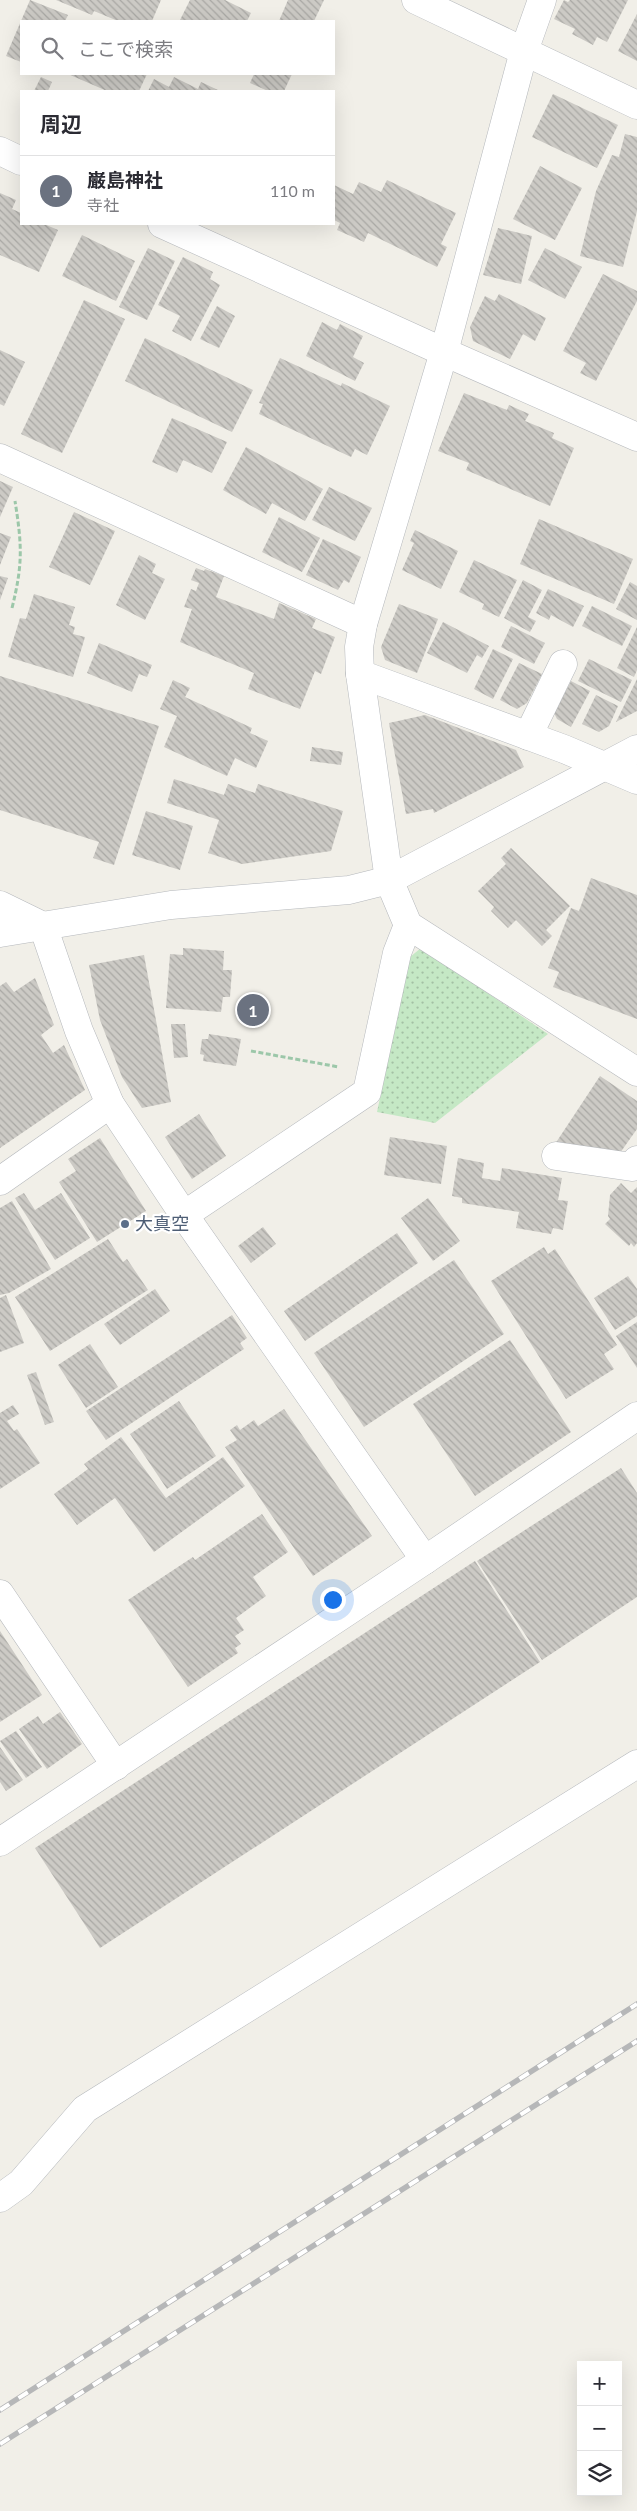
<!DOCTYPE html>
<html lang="ja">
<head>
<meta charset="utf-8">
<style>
  :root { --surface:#fff; --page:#f7f7f7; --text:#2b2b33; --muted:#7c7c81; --line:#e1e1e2; --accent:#ea580c }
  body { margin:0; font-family:Lato,"Noto Sans JP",sans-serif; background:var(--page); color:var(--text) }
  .controls { position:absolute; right:15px; bottom:15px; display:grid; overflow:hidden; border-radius:0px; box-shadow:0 5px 20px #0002 }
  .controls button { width:45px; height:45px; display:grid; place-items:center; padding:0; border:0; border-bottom:1px solid var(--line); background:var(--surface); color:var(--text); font:25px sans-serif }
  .you { position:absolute; left:332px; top:1599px; width:18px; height:18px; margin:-12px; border:4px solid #fff; border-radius:50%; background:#1a73e8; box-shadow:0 0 0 8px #1a73e833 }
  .badge { display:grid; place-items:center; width:32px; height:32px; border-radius:50%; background:var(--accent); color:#fff; font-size:16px; font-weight:700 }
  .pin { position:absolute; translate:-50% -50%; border:2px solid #fff; box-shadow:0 1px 5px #0006 }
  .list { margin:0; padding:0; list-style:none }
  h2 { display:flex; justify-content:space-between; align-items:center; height:65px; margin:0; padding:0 20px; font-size:21px }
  h2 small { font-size:16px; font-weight:400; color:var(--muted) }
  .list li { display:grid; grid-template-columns:32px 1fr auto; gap:15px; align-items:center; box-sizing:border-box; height:70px; padding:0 20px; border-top:1px solid var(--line) }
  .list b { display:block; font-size:19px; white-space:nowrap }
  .list p { margin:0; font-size:16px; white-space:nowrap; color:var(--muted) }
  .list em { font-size:16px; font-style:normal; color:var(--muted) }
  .icon { flex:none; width:28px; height:28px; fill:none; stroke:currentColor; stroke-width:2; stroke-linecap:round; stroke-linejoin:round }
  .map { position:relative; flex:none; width:637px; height:2511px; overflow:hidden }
  .search { position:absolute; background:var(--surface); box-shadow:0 5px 20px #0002; left:20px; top:20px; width:315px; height:55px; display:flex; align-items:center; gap:12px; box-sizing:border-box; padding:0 18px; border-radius:0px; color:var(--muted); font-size:19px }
  .panel { position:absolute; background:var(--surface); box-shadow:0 5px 20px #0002; left:20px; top:90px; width:315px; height:135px; border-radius:0px }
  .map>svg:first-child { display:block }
</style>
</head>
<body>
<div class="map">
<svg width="637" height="2511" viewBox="0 0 637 2511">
  <defs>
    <pattern id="park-dots" width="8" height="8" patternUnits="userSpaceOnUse" patternTransform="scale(1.25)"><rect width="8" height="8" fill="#c5e8c5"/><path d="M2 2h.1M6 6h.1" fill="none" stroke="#a3c0a4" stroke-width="1.8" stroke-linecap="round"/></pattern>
    <pattern id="building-back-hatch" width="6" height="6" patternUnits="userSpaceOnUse" patternTransform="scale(1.25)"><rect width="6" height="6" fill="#cccac5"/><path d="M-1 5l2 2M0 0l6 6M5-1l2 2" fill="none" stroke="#a9a8a4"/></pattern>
  </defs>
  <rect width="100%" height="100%" fill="#f1efe8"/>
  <path fill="url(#park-dots)" d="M421,948L548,1034L435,1123L377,1112L410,957Z"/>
  <g fill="url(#building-back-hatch)">
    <path d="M30,0L68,15L65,21H21V62L6,56Z"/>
    <path d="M56,0H161L152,21H118L94,11L92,15Z"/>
    <path d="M190,0H225L251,13L247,21H183L180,20Z"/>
    <path d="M288,0H324L314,21H279Z"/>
    <path d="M564,0L568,2L570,0H628L607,42L597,37L593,45L572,34L575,29L554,19Z"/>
    <path d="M637,14V61L618,51Z"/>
    <path d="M68,74H147L139,91H107Z"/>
    <path d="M254,74H292L284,91H268L250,83Z"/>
    <path d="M41,77L52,82L48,91H34Z"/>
    <path d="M174,77L198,89L201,82L220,91H148L154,79L169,87Z"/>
    <path d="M553,94L618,125L597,168L532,137Z"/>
    <path d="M625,134L637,137V211L623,267L580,256L596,191L612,155L619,157Z"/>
    <path d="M540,166L582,188L555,240L513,219Z"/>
    <path d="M387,180L456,213L441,244L447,247L437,267L368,233L364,242L337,230L340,223L334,220V185L353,194L359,182L381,192Z"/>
    <path d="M0,193L16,200L12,209L21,213V224H44L58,230L39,272L0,255Z"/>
    <path d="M498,228L532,236L521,284L483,275Z"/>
    <path d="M82,235L135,261L116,301L62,276Z"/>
    <path d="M148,248L175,261L147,320L119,307Z"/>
    <path d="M545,248L582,267L565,299L528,280Z"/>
    <path d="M183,257L213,272L210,279L220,285L191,341L172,331L180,316L158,305Z"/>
    <path d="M603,274L637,291V301L596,381L580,373L586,363L563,351Z"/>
    <path d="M499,294L546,318L535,341L523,334L510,359L473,341L470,327L485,296L495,301Z"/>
    <path d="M84,300L125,319L62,453L21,434Z"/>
    <path d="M217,306L235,316L219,348L200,339Z"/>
    <path d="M322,322L337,330L340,324L363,336L353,357L364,363L355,381L306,356Z"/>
    <path d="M145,338L253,390L232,432L125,381Z"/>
    <path d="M0,350L25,362L4,406L0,404Z"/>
    <path d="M280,358L341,386L342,383L390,406L367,455L355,449L351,457L259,414L263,404L259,403Z"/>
    <path d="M464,393L507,410L509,405L529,414L525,421L554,433L552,438L574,448L550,506L466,470L469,463L438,451Z"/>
    <path d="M172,418L227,442L212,473L183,460L177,473L152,462Z"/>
    <path d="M246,447L323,489L305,521L272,503L266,514L223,490Z"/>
    <path d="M0,481L13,487L0,517Z"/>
    <path d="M329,487L372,508L355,541L312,520Z"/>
    <path d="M74,512L115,531L90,585L49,567Z"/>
    <path d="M279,517L320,538L302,572L262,552Z"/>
    <path d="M539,519L633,559L614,604L520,564Z"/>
    <path d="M415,530L458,551L441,589L402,570L414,543L410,541Z"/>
    <path d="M0,533L11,537L0,565Z"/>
    <path d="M323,539L361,557L349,583L344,580L338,590L306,575Z"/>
    <path d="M139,555L156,564L152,573L165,579L145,620L116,605Z"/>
    <path d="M474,560L517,580L499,617L482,609L484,604L459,592Z"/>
    <path d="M196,568L204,571L205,569L224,576L216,597L274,619L279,603L316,619L312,628L335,637L321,674L315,671L300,709L248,689L254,673L180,642L192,609L184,607L191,589L196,591L199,583L191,580Z"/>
    <path d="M0,576L8,578L0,600Z"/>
    <path d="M523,580L542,590L528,617L536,621L530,632L504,618Z"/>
    <path d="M630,582L637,586V620L616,609Z"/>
    <path d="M548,589L584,606L573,627L551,615L549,620L536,613Z"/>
    <path d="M34,594L75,607L69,625L75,627L73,634L85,637L73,677L8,657L20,618L26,619Z"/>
    <path d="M399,604L438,619L417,673L385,660L381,647Z"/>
    <path d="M592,606L632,626L622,646L582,626Z"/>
    <path d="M443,622L489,646L482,658L477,655L467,673L427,653Z"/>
    <path d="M511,626L545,643L534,664L501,647Z"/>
    <path d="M637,627V670L634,677L617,668Z"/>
    <path d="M99,643L152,665L147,677L139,674L132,692L87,673Z"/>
    <path d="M493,649L513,659L493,699L474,689Z"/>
    <path d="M589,659L632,680L621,702L578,681Z"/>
    <path d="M519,663L542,674L527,703L517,709L500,700Z"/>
    <path d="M0,676L159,726L114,865L93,858L99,842L0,810Z"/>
    <path d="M637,679V711L616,722Z"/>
    <path d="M173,680L190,688L185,697L252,728L250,733L268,741L256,768L235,758L227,776L164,747L177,716L160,709Z"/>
    <path d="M571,681L590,691L571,727L557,719L554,713Z"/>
    <path d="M596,695L618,706L609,726L599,732L582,724Z"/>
    <path d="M425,715L516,750L524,767L434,813L433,809L406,814L389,723Z"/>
    <path d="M312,747L343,752L341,765L310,761Z"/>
    <path d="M174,779L224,795L228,784L255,793L258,784L343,811L331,851L242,864L208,853L219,820L167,803Z"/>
    <path d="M146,811L193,826L180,870L132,855Z"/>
    <path d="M511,848L570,906L546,930L552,936L542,946L516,920L508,928L491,911L494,907L478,891L506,864L501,858Z"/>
    <path d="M591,878L637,895V1019L553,987L559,972L548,968L571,908L579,911Z"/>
    <path d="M183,948L224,951L223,970H232L230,997H223L221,1012L166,1008L170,954L183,955Z"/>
    <path d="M144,955L171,1102L142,1108L122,1077L100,1020L89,965Z"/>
    <path d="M35,978L54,1025L41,1035L53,1053L64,1045L85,1090L0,1148V986L6,982L14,992Z"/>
    <path d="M171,1024H185L188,1057L174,1058Z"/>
    <path d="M209,1034L241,1039L236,1066L203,1061L204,1055L200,1054L202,1039H208Z"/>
    <path d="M600,1076L637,1101V1129L620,1153L555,1144Z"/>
    <path d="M199,1114L226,1156L192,1179L165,1137Z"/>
    <path d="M390,1137L447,1146L441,1184L384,1175Z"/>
    <path d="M100,1138L146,1211L97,1242L59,1182L76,1171L68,1159Z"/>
    <path d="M458,1158L484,1163L482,1178L500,1181L502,1168L562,1178L558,1200L568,1201L563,1230L553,1228L551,1234L516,1228L519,1212L462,1203V1198L452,1196Z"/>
    <path d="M621,1183L631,1193L637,1187V1243L634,1247L631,1243L629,1246L605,1224L610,1219L608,1216L610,1195Z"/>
    <path d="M24,1193L35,1210L61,1193L90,1238L55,1260L15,1198Z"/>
    <path d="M428,1198L460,1241L433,1261L401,1218Z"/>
    <path d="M12,1201L51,1269L9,1293L0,1295V1208Z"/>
    <path d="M263,1227L276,1244L251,1263L238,1246Z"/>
    <path d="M397,1233L418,1263L305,1341L284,1311Z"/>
    <path d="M108,1239L123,1262L127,1259L148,1290L50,1351L15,1297Z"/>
    <path d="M544,1247L548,1254L555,1249L617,1345L604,1354L614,1369L566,1399L491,1281Z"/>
    <path d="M454,1260L504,1334L364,1427L314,1353Z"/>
    <path d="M628,1276L637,1289V1316L615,1330L594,1298Z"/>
    <path d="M155,1289L170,1311L120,1345L104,1324Z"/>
    <path d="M6,1295L24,1343L0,1352V1298Z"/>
    <path d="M232,1315L247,1338L240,1343L244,1349L106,1440L86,1411Z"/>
    <path d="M637,1322V1368L616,1336Z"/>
    <path d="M510,1340L571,1432L475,1496L413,1404Z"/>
    <path d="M90,1344L118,1387L86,1408L58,1365Z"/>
    <path d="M36,1372L54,1422L45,1425L27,1375Z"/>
    <path d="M179,1401L216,1456L167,1489L130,1434Z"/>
    <path d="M13,1405L19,1414L7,1421L14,1431L17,1429L40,1463L0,1489V1413Z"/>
    <path d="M284,1409L372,1536L313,1576L225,1447L237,1440L230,1430L237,1425L240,1430L254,1420L258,1426Z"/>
    <path d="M121,1437L166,1498L223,1457L245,1486L154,1552L115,1498L77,1525L54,1494L88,1469L84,1464Z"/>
    <path d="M621,1468L637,1493V1597L542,1660L477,1561Z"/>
    <path d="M262,1514L288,1552L253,1577L266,1596L236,1618L244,1630L235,1636L241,1644L235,1648L238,1653L188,1687L128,1600L193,1557L195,1560Z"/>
    <path d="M475,1561L540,1662L100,1948L35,1848Z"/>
    <path d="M0,1631L42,1695L0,1722Z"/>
    <path d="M60,1712L82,1744L47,1769L19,1729L38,1716L43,1724Z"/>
    <path d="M16,1731L42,1767L26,1778L0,1741Z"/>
    <path d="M0,1747L23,1780L6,1791L0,1782Z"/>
  </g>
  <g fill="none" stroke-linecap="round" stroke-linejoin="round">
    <g stroke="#b5b8bc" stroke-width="29">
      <g id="minor">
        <path d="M416,0L637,105"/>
        <path d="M542,0L524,51L444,352L363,624L359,647L360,674L389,880L408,925L637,1072"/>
        <path d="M0,151L21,161"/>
        <path d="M162,224L444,352L637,437"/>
        <path d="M0,458L363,624"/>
        <path d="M360,674L564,749L637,780"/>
        <path d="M528,736L563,664"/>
        <path d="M0,905L43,926L79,1031L110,1104L184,1215L425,1560"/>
        <path d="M0,933L171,905L349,890L389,880L637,749"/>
        <path d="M556,1156L632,1167L637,1160"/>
        <path d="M0,1181L110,1104"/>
        <path d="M184,1215L367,1092L397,953L408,925"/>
        <path d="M0,1594L116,1766"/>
        <path d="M0,1842L425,1560L637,1416"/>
        <path d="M0,2198L21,2183L85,2109L637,1764"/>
      </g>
    </g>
    <g stroke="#9cc7a9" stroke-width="3" stroke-dasharray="5 2.5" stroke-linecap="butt">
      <path d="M12,608C23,564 22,545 15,501"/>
      <path d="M251,1051L339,1067"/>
    </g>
    <use href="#minor" stroke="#fff" stroke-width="28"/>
    <g stroke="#b6b7b8" stroke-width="5.5">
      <g id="rail">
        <path d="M0,2410L637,2004"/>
        <path d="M0,2444L637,2041"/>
      </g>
    </g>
    <use href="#rail" stroke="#fff" stroke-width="4" stroke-dasharray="11" stroke-linecap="butt"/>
  </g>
  <circle fill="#5c6f8a" stroke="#fff" stroke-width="2" cx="125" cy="1224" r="5"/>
  <g text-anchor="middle" stroke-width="4.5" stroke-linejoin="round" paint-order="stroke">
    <g font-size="18" fill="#4e5e75" stroke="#fff" text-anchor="start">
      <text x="135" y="1230">大真空</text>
    </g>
  </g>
</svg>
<div class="controls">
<button>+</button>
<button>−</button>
<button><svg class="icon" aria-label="layers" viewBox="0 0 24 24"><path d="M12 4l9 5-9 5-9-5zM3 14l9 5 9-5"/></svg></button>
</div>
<div class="you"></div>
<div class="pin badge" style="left:253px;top:1010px;background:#6b7280">1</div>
<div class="search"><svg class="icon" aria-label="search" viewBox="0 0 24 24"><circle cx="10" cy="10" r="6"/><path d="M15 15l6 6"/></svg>ここで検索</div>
<section class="panel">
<h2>周辺<small></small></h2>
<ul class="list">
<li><span class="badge" style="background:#6b7280">1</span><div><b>巌島神社</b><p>寺社</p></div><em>110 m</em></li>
</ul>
</section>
</div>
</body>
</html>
